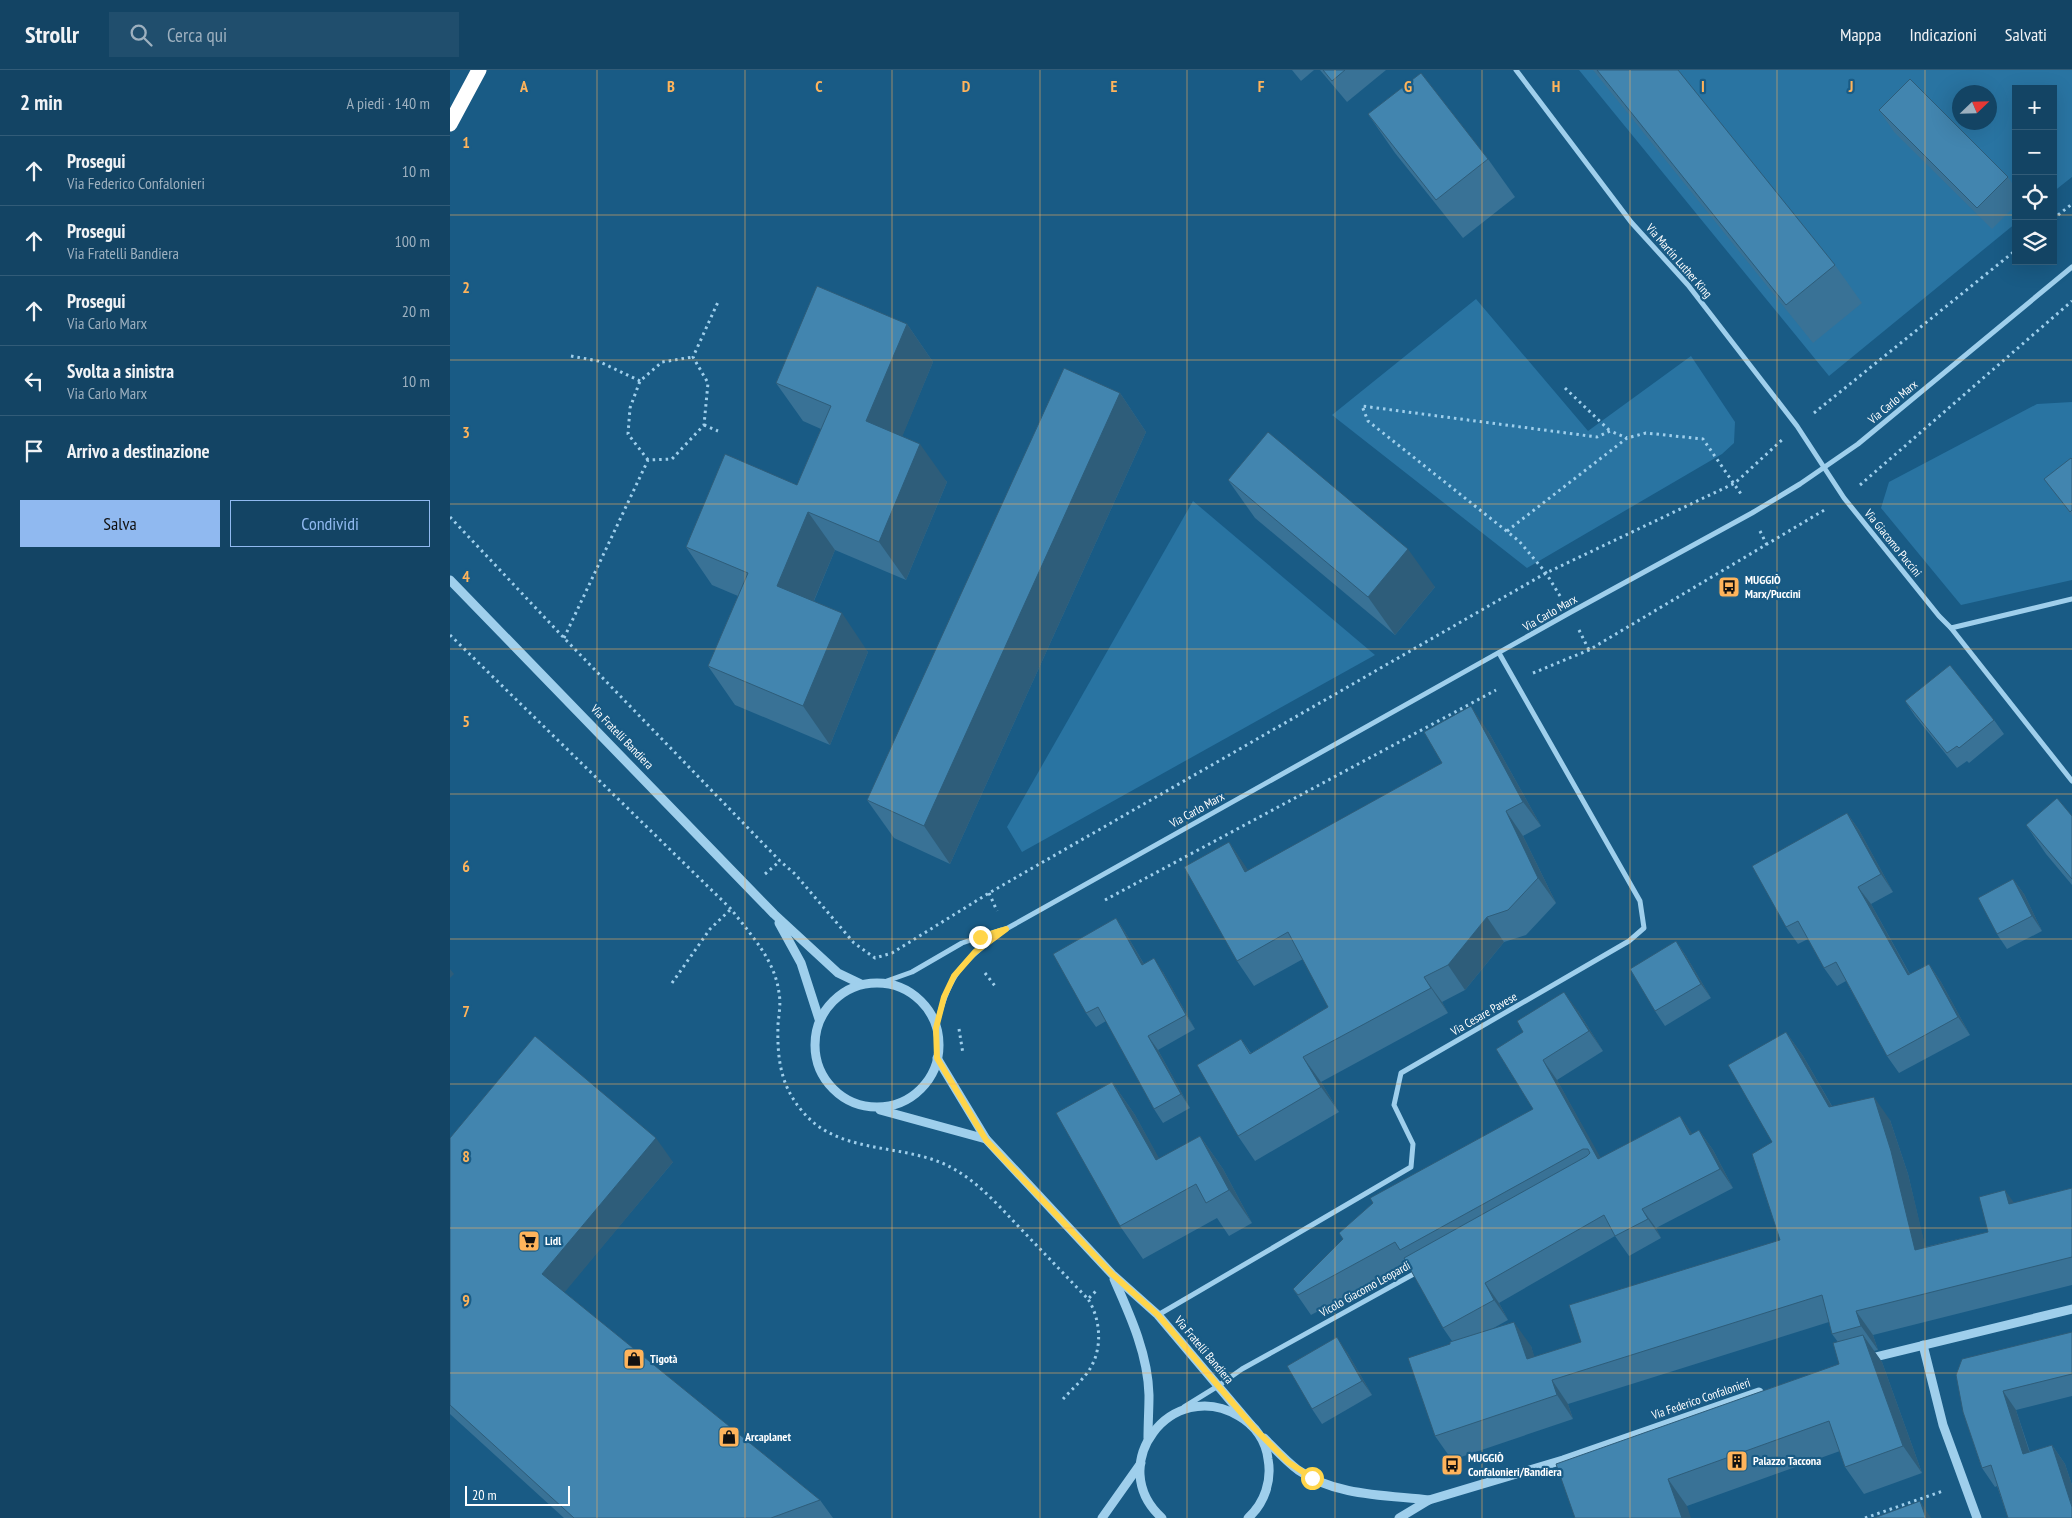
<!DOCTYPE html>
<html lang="it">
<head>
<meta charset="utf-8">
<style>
  :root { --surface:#134464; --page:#204e6d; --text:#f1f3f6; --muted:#9db0bf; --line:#325c78; --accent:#90b9f0 }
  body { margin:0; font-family:"PT Sans Narrow",sans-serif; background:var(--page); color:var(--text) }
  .controls { position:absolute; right:15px; top:15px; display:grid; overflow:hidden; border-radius:0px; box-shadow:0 5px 20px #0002 }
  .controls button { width:45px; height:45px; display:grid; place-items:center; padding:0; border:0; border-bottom:1px solid var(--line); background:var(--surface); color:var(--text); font:25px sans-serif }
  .compass { position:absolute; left:1502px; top:15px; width:45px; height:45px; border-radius:50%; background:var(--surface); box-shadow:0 5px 20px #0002; rotate:67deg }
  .scale { position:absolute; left:15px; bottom:12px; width:105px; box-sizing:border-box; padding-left:5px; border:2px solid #fff; border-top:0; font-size:14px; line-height:18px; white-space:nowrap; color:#fff; -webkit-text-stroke:4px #195b85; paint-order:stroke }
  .stop { position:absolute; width:15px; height:15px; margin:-11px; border:4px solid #ffd54a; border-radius:50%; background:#fff }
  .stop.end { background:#ffd54a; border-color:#fff; box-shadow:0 1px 5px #0008 }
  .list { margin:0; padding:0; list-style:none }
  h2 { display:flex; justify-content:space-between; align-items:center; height:65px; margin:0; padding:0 20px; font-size:21px }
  h2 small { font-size:16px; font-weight:400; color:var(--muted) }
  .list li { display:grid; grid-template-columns:32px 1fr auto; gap:15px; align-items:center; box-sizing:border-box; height:70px; padding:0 20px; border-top:1px solid var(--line) }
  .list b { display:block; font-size:19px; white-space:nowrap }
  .list p { margin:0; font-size:16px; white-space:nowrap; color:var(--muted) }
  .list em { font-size:16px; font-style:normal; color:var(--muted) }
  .actions { display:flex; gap:10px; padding:15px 20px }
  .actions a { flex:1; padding:11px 0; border:1px solid var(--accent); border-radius:0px; text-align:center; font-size:18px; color:var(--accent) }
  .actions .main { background:var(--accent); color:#111 }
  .icon { flex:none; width:28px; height:28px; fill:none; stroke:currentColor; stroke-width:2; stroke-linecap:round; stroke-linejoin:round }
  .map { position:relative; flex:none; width:1622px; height:1448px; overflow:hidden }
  header { display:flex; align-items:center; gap:30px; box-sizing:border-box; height:70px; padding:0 25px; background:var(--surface); border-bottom:1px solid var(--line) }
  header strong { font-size:24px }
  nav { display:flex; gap:28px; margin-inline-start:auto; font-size:18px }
  .search { width:350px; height:45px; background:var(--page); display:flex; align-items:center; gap:12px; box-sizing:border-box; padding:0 18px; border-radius:0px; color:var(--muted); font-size:19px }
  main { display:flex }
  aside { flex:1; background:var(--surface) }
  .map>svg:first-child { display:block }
</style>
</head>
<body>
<header>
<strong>Strollr</strong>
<div class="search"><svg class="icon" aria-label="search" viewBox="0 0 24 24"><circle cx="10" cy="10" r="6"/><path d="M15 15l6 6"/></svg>Cerca qui</div>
<nav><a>Mappa</a><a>Indicazioni</a><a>Salvati</a></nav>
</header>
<main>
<aside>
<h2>2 min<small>A piedi · 140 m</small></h2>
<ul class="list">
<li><svg class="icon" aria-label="ahead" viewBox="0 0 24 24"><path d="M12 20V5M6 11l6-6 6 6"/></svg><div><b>Prosegui</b><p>Via Federico Confalonieri</p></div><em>10 m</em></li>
<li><svg class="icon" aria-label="ahead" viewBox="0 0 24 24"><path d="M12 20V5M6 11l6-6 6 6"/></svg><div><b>Prosegui</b><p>Via Fratelli Bandiera</p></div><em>100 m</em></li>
<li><svg class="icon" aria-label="ahead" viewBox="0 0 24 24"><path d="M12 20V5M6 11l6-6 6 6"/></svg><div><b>Prosegui</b><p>Via Carlo Marx</p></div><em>20 m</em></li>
<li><svg class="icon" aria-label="left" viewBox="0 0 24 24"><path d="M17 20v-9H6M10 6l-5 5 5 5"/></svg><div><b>Svolta a sinistra</b><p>Via Carlo Marx</p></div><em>10 m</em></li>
<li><svg class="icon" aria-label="arrive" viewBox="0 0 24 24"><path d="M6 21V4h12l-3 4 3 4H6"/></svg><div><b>Arrivo a destinazione</b></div></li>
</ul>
<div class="actions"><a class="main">Salva</a><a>Condividi</a></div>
</aside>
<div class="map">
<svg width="1622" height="1448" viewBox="0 0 1622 1448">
  <rect width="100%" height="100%" fill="#195b85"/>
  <g fill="#2974a2" fill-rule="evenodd">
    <path d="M1129,0H1622V107L1603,122V19H1566V153L1379,306ZM1510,22H1540V52H1510Z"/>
    <path d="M1026,229L1138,361L1241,286L1285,352L1284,373L1272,384L1077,498L882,345Z"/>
    <path d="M1622,332V510L1511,535L1431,438L1439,412L1587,334Z"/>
    <path d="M743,431L925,585L572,782L557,757Z"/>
  </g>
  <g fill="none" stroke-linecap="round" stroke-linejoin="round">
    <g stroke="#9fcfec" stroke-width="3" stroke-dasharray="2.5 4" stroke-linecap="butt">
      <path d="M1603,149L1622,134"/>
      <path d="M121,286L148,291L190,311"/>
      <path d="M1115,318L1160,361"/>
      <path d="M1364,343L1566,180"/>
      <path d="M254,355L268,361"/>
      <path d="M198,390L178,364L180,338L190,311L212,292L243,287"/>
      <path d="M1410,415L1622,231"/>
      <path d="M0,447L114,568L330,791L345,804L404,873L425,888L442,883L539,823L1096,503L1285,413L1333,369"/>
      <path d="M1057,461L1177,368L1196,363L1253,369L1291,424"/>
      <path d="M1310,461L1317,475"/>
      <path d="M1110,526L1096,503L1069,471L918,351L912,336L1147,367L1160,361L1177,368"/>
      <path d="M1129,560L1139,580"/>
      <path d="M0,565L281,839C301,865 325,890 329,923C331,933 329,944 328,954C327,987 330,1016 353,1042C387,1083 447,1074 492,1093C524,1107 546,1133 570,1158C593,1182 615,1205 638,1229L646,1221"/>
      <path d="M114,568L198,390L222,389L254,355L258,313L243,287L268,232"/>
      <path d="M1083,603L1139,580L1376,439"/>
      <path d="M315,804L330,791"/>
      <path d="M539,823L547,841"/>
      <path d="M655,830L1046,620"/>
      <path d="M535,903L545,916"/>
      <path d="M222,913L260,859L281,839"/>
      <path d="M509,959L513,984"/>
      <path d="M613,1329C622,1319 635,1308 641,1297C653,1276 650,1248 638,1229"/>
      <path d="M1415,1448L1493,1421"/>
    </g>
    <g stroke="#9fcfec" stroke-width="5">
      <path d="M1066,0L1181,152L1238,215L1347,356L1394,428L1489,546L1501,558L1622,711"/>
      <path d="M1501,558L1622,529"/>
      <path d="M434,912L462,902L512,873L551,860"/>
      <path d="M486,958C498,903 513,891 556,859L1121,542L1302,443L1350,414L1408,374L1622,197"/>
      <path d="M708,1245L961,1097L963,1074L944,1035L951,1003L1179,871L1194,858L1190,831L1049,583"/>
      <path d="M734,1337L768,1316L792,1299L969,1201"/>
    </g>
    <g stroke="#9fcfec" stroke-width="9">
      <path d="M0,510L324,844L388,903L411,914"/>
      <path d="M329,853L351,893L369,949"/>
      <circle cx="427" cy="975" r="62"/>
      <path d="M487,988L536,1069L662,1204L708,1245L801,1355"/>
      <path d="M430,1040L536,1069"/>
      <path d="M664,1209C680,1245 698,1284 699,1325C699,1339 698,1353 698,1368"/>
      <path d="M1473,1275L1493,1355L1527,1448"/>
      <path d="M1417,1289L1622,1239"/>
      <path d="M814,1368C825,1379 836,1391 848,1400C885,1426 935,1425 979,1430"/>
      <path d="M652,1448L691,1393"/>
      <path d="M712,1448C654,1396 721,1306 789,1346C805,1355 816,1371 818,1389C822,1410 815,1433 798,1448"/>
      <path d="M949,1448L979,1430L1113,1390L1309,1322"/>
    </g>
    <path stroke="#fff" stroke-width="15" d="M0,54L29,0"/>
  </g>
  <g fill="#397296">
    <path d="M842,0H864L851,11Z"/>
    <path d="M870,0H936L897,32Z"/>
    <path d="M1143,0H1228L1385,195L1412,233L1363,273Z"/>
    <path d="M1429,40L1558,107L1566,119V135L1542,159L1444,62Z"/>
    <path d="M918,44L1038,89L1065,127L1013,168L945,83Z"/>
    <path d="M457,254L483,292L452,366L497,412L456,510L385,480L364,531L418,582L380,675L285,635L258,596L288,526L262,515L236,477L347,415L371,359L353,351L326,313Z"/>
    <path d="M670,323L696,362L500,794L444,768L417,730Z"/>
    <path d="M1622,389V446L1594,409Z"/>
    <path d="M778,410L985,517L945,565L805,448Z"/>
    <path d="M1455,631L1544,650L1554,664L1519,693L1517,691L1507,698L1465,646Z"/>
    <path d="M1038,661L1091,756L1073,766L1106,833L1076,865L1054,872L1015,920L992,932L998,943L871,1012L889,1042L805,1091L788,1066L791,969L801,983L878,937L853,889L804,916L787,891L779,772L798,801L992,693Z"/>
    <path d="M1397,743L1409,760L1443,822L1421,834L1460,904L1479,894L1491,912L1520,965L1449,1003L1437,986L1396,911L1387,916L1374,898L1358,869L1348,874L1336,857Z"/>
    <path d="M1622,746V815L1596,784L1576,755Z"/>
    <path d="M1563,809L1574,824L1592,861L1557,879L1547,864Z"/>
    <path d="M666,848L675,862L694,894L713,902L745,959L708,980L740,1038L713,1053L704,1039L656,951L646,957L636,943Z"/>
    <path d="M1226,871L1236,886L1261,928L1215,956L1205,941Z"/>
    <path d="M1128,941L1153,981L1107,1010L1150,1088L1230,1046L1242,1064L1249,1060L1263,1080L1283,1118L1206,1158L1211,1168L1179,1186L1165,1166L1049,1233L1058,1250L1040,1260L1081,1276L1084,1287L1131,1272L1330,1170L1322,1072L1336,962L1353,986L1382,1036L1440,1050L1458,1104L1475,1177L1538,1162L1564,1133L1622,1118V1215L1423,1265L1428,1280L1424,1281L1432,1292L1472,1403L1414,1424L1395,1397L1390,1381L1237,1436L1125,1448L1389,1294L1388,1272L1382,1264L1379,1252L1118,1334L1123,1349L1002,1390L985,1366L1000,1274L1002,1271L993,1258L957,1193L861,1245L843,1219L893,1169L889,1163L1083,1039L1046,979Z"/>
    <path d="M662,1012L685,1045L709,1089L750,1066L773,1099L802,1153L779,1166L767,1148L693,1189L670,1156Z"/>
    <path d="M0,1068L223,1092L114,1222L370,1430L383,1448H114L0,1344Z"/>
    <path d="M1622,1262V1326L1566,1340L1580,1382L1602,1375L1615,1394L1622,1415V1448H1558L1547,1416L1545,1417L1532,1398L1513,1342Z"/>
    <path d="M897,1282L922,1325L872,1354L862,1339Z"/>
  </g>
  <g fill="#2e5d7a">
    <path d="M457,254L483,292L443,389L416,351Z"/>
    <path d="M670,323L696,362L500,794L474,756Z"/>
    <path d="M470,374L497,412L456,510L429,472Z"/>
    <path d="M358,442L385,480L354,554L327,516Z"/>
    <path d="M958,479L985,517L945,565L918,527Z"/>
    <path d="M392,543L418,582L380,675L353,636Z"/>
    <path d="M1021,636L1038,661L1091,756L1073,732Z"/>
    <path d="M1056,741L1073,766L1106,833L1088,808Z"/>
    <path d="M1397,743L1409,760L1443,822L1431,804Z"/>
    <path d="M779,772L796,797L813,827L795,802Z"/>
    <path d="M1563,809L1574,824L1592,861L1582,846Z"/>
    <path d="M1408,817L1421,834L1470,923L1458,905Z"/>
    <path d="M1037,847L1054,872L1015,920L998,895Z"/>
    <path d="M666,848L675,862L702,908L692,895Z"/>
    <path d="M1226,871L1236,886L1261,928L1251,914Z"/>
    <path d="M704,888L713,902L745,959L736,945Z"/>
    <path d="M1479,894L1491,912L1520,965L1508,947Z"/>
    <path d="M0,899L4,904L0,908Z"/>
    <path d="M974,907L992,932L998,943L981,918Z"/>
    <path d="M1114,922L1128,941L1153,981L1139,961Z"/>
    <path d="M1336,962L1353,986L1396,1061L1379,1037Z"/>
    <path d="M698,966L708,980L740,1038L731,1024Z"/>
    <path d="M853,987L871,1012L889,1042L871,1017Z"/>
    <path d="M1093,990L1107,1010L1162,1108L1148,1089Z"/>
    <path d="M662,1012L685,1045L729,1124L706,1090Z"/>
    <path d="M1424,1027L1440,1050L1458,1104L1482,1204L1465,1180Z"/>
    <path d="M1230,1046L1244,1066L1240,1065Z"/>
    <path d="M1249,1060L1263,1080L1283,1118L1270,1099Z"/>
    <path d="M750,1066L773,1099L802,1153L779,1120Z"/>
    <path d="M206,1068L223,1092L109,1229L92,1204Z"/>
    <path d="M1555,1120L1572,1144L1559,1134Z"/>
    <path d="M1192,1139L1206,1158L1211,1168L1198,1149Z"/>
    <path d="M1035,1213L1049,1233L1058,1250L1044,1230Z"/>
    <path d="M1406,1241L1423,1265L1428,1280L1411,1256Z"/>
    <path d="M1064,1252L1081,1276L1093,1313L1077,1289Z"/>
    <path d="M1413,1265L1432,1292L1472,1403L1453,1376Z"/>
    <path d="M887,1267L897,1282L922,1325L912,1311Z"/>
    <path d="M1102,1310L1118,1334L1123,1349L1107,1325Z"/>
    <path d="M1553,1321L1566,1340L1586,1403L1573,1384Z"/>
    <path d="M1602,1375L1615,1394L1622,1415V1437Z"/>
    <path d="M1218,1409L1237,1436L1241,1448H1232Z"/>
    <path d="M1470,1431L1481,1448H1476Z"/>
  </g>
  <g fill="#4285af" stroke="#2e5d7a">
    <path d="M873,0H895L882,11Z"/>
    <path d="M1147,0H1228L1385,195L1336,235Z"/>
    <path d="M971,3L1038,89L986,130L918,44Z"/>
    <path d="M1460,9L1558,107L1527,138L1429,40Z"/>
    <path d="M367,216L457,254L416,351L470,374L429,472L358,442L327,516L392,543L353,636L258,596L298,503L236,477L275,384L347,415L381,336L326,313Z"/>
    <path d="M614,298L670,323L474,756L417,730Z"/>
    <path d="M818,362L958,479L918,527L778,410Z"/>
    <path d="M1621,388L1622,389V440L1620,442L1594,409Z"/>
    <path d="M1500,595L1544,650L1509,678L1507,676L1497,683L1455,631Z"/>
    <path d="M1021,636L1073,732L1056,741L1088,808L1058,840L1037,847L998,895L974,907L981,918L853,987L871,1017L788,1066L747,995L791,969L800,984L878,937L838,862L787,891L734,797L779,772L795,802L992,693L974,662Z"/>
    <path d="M1607,728L1622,746V809L1576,755Z"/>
    <path d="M1397,743L1431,804L1408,817L1458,905L1479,894L1508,947L1437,986L1386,892L1374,898L1348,851L1336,857L1302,796Z"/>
    <path d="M1563,809L1582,846L1547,864L1528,828Z"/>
    <path d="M666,848L692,895L704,888L736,945L698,966L731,1024L704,1039L648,937L636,943L603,884Z"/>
    <path d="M1226,871L1251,914L1205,941L1180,899Z"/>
    <path d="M1114,922L1139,961L1093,990L1148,1089L1230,1046L1240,1065L1249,1060L1270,1099L1192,1139L1198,1149L1165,1166L1154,1145L1035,1213L1044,1230L993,1258L954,1188L1137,1086L1140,1083L1138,1079H1133L950,1180L945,1172L848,1225L843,1219L893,1169L889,1163L923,1133L920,1128L1083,1039L1046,979L1073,962L1067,951Z"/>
    <path d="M1336,962L1379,1037L1424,1027L1441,1081L1465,1180L1538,1162L1529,1127L1555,1120L1559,1134L1622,1118V1187L1406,1241L1411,1256L1382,1264L1372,1225L1102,1310L1107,1325L985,1366L958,1288L1000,1274V1272L1064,1252L1077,1289L1131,1272L1119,1235L1330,1170L1302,1084L1322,1072L1278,995Z"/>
    <path d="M85,966L206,1068L92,1204L370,1430L321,1448H124L0,1335V1068Z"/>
    <path d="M662,1012L706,1090L750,1066L779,1120L756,1133L746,1114L670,1156L606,1043Z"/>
    <path d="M1622,1262V1304L1553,1321L1573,1384L1602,1375L1622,1437V1448H1558L1541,1395L1532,1398L1513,1342L1506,1305L1512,1289Z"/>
    <path d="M1413,1265L1453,1376L1395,1397L1379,1351L1218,1409L1232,1448H1125L1106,1394L1389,1294L1383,1273Z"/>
    <path d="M887,1267L912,1311L862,1339L837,1296Z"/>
    <path d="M1470,1431L1476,1448H1424Z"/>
  </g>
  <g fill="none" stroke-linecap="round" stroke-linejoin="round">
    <path stroke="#ffd54a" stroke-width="6" d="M530,867L556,859L525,882L504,906L494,927L486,958L487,988L536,1070L662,1204L708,1245L804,1358L838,1392L862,1408"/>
  </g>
  <path fill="none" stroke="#ffb45b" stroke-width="1" stroke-opacity="0.55" d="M147,0V1448M295,0V1448M442,0V1448M590,0V1448M737,0V1448M885,0V1448M1032,0V1448M1180,0V1448M1327,0V1448M1475,0V1448M0,145H1566M1603,145H1622M0,290H1622M0,434H1622M0,579H1622M0,724H1622M0,869H1622M0,1014H1622M0,1158H1622M0,1303H1622"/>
  <defs>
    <g id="bus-square" transform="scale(1.125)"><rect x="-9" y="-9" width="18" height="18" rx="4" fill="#ffb45b" stroke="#195b85"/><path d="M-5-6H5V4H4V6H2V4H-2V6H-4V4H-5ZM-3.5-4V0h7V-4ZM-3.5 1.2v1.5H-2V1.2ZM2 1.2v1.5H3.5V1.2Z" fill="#111"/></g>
    <g id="supermarket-square" transform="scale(1.125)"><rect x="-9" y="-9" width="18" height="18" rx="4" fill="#ffb45b" stroke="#195b85"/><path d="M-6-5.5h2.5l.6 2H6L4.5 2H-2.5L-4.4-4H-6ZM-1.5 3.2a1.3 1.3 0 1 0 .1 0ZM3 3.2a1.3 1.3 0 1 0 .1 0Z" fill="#111"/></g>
    <g id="shop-square" transform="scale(1.125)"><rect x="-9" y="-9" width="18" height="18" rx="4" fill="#ffb45b" stroke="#195b85"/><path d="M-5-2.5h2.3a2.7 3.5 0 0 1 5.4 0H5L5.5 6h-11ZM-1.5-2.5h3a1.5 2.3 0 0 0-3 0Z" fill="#111"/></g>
    <g id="building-square" transform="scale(1.125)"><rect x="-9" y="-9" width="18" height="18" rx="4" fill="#ffb45b" stroke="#195b85"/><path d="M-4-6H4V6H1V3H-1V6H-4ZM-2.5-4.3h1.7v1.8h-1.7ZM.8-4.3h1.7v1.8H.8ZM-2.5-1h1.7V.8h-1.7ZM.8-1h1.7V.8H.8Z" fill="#111"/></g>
  </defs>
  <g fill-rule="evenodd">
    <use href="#bus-square" x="1279" y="517"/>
    <use href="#supermarket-square" x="79" y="1171"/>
    <use href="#shop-square" x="184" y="1289"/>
    <use href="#shop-square" x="279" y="1367"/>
    <use href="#building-square" x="1287" y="1391"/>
    <use href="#bus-square" x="1002" y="1395"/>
  </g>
  <g text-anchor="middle" stroke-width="4.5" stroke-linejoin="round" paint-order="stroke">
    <g font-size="12" fill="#fff" stroke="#195b85">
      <text transform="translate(1229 191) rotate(49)" y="4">Via Martin Luther King</text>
      <text transform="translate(1443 332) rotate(-40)" y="4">Via Carlo Marx</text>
      <text transform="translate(1443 473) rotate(51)" y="4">Via Giacomo Puccini</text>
      <text transform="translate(1100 543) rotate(-30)" y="4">Via Carlo Marx</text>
      <text transform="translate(172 667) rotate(46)" y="4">Via Fratelli Bandiera</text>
      <text transform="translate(747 740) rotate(-29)" y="4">Via Carlo Marx</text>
      <text transform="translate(1034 944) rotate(-30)" y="4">Via Cesare Pavese</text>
      <text transform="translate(915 1219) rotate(-29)" y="4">Vicolo Giacomo Leopardi</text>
      <text transform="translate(754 1280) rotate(50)" y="4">Via Fratelli Bandiera</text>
      <text transform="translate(1251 1329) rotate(-19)" y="4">Via Federico Confalonieri</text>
    </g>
    <g font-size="12" font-weight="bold" fill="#fff" stroke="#195b85" text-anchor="start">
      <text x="1295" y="514">MUGGIÒ<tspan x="1295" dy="14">Marx/Puccini</tspan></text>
      <text x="95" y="1175">Lidl</text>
      <text x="200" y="1293">Tigotà</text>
      <text x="295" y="1371">Arcaplanet</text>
      <text x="1018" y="1392">MUGGIÒ<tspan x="1018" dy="14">Confalonieri/Bandiera</tspan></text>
      <text x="1303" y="1395">Palazzo Taccona</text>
    </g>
  </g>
  <g font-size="16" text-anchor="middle" font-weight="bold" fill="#ffb45b" stroke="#195b85" stroke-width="4.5" stroke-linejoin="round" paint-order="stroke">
    <text x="74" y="22">A</text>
    <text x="221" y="22">B</text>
    <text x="369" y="22">C</text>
    <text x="516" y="22">D</text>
    <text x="664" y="22">E</text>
    <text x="811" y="22">F</text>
    <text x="958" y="22">G</text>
    <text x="1106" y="22">H</text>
    <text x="1253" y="22">I</text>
    <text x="1401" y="22">J</text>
    <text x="16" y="78">1</text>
    <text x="16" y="223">2</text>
    <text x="16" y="368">3</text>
    <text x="16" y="512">4</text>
    <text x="16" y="657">5</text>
    <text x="16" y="802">6</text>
    <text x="16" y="947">7</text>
    <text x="16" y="1092">8</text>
    <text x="16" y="1236">9</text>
  </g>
</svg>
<div class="controls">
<button>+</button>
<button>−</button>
<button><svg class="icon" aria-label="locate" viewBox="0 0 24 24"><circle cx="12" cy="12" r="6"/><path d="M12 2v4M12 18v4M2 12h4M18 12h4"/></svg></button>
<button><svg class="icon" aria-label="layers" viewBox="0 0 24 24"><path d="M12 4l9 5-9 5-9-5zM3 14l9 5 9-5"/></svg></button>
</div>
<svg class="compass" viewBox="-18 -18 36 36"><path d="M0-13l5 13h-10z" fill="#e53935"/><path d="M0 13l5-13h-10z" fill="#9db0bf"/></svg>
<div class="scale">20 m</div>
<div class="stop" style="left:862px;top:1408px"></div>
<div class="stop end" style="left:530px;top:867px"></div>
</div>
</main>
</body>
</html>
